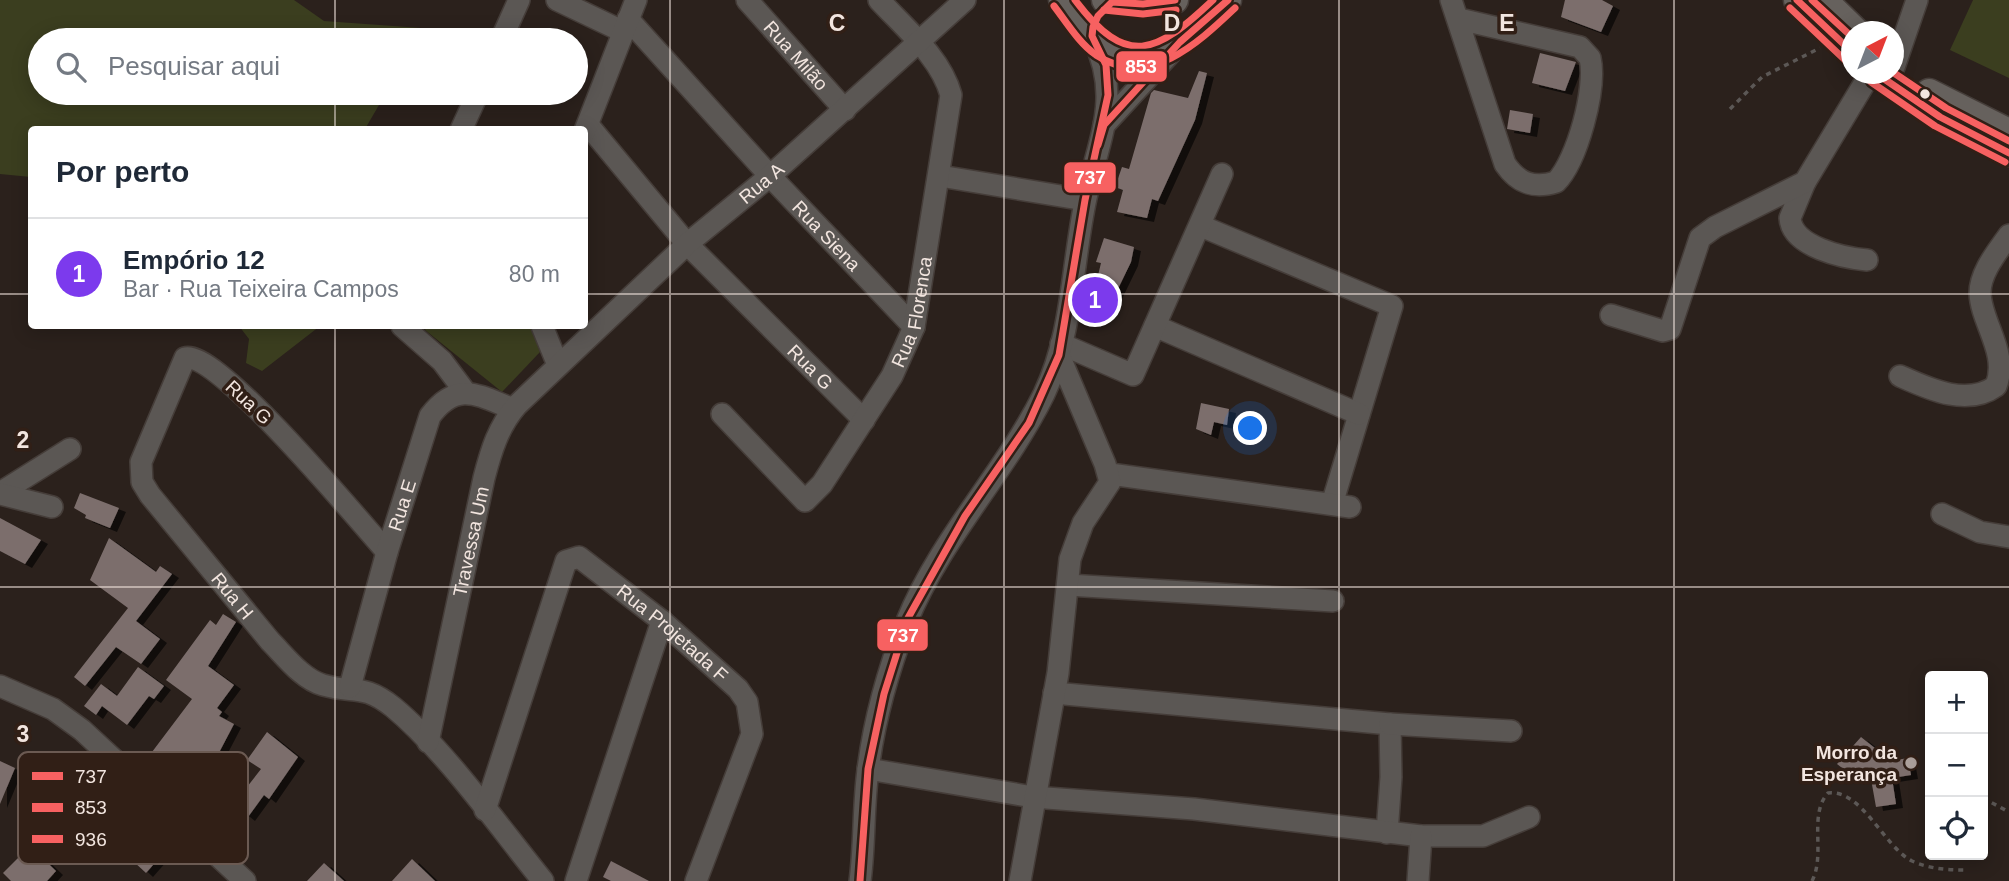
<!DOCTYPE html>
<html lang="pt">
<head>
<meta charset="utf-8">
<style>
  :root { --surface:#fff; --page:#f6f6f7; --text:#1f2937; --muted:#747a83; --line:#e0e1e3; --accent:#7c3aed }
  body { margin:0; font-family:Arial,sans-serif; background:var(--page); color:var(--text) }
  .controls { position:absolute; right:21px; bottom:21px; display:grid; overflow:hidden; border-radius:7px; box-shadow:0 4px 18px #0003 }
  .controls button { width:63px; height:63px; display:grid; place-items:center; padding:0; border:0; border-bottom:2px solid var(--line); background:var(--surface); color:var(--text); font:35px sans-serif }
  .compass { position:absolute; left:1841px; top:21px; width:63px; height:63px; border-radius:50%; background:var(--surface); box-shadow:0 4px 18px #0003; rotate:42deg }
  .you { position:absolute; left:1251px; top:429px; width:24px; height:24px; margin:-18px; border:5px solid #fff; border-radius:50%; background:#1a73e8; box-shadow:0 0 0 10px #1a73e833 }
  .badge { display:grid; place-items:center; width:46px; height:46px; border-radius:50%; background:var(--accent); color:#fff; font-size:23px; font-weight:700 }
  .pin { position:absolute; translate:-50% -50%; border:4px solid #fff; box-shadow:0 2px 7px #0006 }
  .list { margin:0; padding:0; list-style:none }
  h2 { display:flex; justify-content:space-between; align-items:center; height:91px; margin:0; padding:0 28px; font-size:30px }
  h2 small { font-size:23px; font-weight:400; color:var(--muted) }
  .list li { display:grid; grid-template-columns:46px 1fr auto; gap:21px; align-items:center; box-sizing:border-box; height:112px; padding:0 28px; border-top:2px solid var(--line) }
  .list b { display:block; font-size:26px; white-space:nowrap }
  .list p { margin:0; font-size:23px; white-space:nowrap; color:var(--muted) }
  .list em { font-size:23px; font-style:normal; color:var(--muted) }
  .icon { flex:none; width:38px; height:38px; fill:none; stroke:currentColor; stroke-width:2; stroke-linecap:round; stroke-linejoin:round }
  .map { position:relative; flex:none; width:2009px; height:881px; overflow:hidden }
  .search { position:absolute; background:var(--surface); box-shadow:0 4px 18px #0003; left:28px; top:28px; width:560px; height:77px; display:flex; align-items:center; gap:18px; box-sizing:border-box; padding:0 24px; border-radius:38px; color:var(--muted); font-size:26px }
  .panel { position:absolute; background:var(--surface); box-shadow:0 4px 18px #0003; left:28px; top:126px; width:560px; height:203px; border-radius:7px }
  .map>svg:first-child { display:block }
</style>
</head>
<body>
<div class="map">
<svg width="2009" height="881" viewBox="0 0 2009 881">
  <defs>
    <filter id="shadow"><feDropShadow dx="7" dy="4" stdDeviation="0" flood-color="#0009"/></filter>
  </defs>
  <rect width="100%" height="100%" fill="#2b211c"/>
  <g fill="#3b3e1f">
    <path d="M0,0H294L324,21L421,28L414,40H40V93H386L365,129L32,130L31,177L0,174Z"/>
    <path d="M1973,0H2009V78L1950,50Z"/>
    <path d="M239,326H238H320L262,371L246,363L249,339Z"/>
    <path d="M428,326H530L540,352L502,392L425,330Z"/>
  </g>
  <g fill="#7c6e6c" filter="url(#shadow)">
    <path d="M1565,0H1602L1613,6L1601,32L1561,17Z"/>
    <path d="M1540,53L1576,62L1565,91L1532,83Z"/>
    <path d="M1199,71L1207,73L1195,120L1158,201L1152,199L1147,218L1117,212L1123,190L1115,187L1122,167L1129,169L1151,93L1154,90L1188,98Z"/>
    <path d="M1510,110L1533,114L1530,133L1507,129Z"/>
    <path d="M1104,238L1134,247L1131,262L1114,297L1094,292L1101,263L1096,262Z"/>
    <path d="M1201,403L1229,409L1227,425L1214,422L1211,435L1196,429Z"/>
    <path d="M80,493L119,508L110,528L85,518L86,515L74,508Z"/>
    <path d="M0,518L41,540L25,564L0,551Z"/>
    <path d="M109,538L156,572L160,566L172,574L136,621L160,639L141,664L116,647L85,686L74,677L128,608L90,580Z"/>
    <path d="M223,614L236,622L208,666L234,685L217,708L222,712L219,716L234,724L212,766L191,791L176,779L181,773L152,752L192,699L166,680L210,620L216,625Z"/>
    <path d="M138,667L164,686L154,699L149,696L127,725L102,706L96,715L84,706L101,684L117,696Z"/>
    <path d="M267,732L298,757L269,799L264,795L248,817L233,805L261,769L247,760Z"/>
    <path d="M1861,737L1891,761L1908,758L1911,775L1892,778L1896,804L1876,807L1871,779L1857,768L1851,775L1837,764Z"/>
    <path d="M0,761L15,768L0,804Z"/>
    <path d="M162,828L175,840L146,873L133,861Z"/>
    <path d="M30,846L56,871L47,881H11L3,873Z"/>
    <path d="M412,859L435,881H392Z"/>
    <path d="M611,861L649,881H611L603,877Z"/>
    <path d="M324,863L344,881H307Z"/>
  </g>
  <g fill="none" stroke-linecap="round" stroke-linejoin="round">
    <g stroke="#453d39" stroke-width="24">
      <g id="minor">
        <path d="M557,0L624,32"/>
        <path id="s1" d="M747,0L845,110"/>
        <path d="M1451,0L1505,164C1518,183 1533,189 1556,182C1577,161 1597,88 1590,58L1580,47L1459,19"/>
        <path id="s2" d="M628,19L770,176L914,327"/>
        <path d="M501,40L519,0"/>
        <path d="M1894,67L1917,0"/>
        <path id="s3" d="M588,125L687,244L864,420"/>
        <path d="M1104,125L1176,47"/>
        <path d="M461,130L478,93"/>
        <path d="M584,133L636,0"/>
        <path d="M940,176L1085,200"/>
        <path d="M1805,182L1790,218C1792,247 1844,258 1867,260"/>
        <path d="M1201,226L1392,306L1332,504"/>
        <path d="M1611,315L1663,331L1670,329L1700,238L1715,227L1805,182L1870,74"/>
        <path d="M402,326L442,361L466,393"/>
        <path d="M542,326L558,365"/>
        <path d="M1155,326L1359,414"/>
        <path d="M1061,344L1133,375L1222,174"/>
        <path d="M1900,376C1929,389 1967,407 1996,386C2009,353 1981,323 1980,293C1980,272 1998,251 2009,235"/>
        <path id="s4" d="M722,414L805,501L822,484L892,376L914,327L951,95C941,58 905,28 879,0"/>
        <path d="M1110,474L1350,507"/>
        <path d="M0,493L70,449"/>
        <path d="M0,494L52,507"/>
        <path d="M1942,514L1980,532L2009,537"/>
        <path id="s5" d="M387,552C361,523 216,348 185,358L141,462L142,482L150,495L270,641C285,656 302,679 323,685C354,694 363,683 393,707C446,751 499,827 543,881"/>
        <path d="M1068,585L1333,601"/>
        <path d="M0,686L53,709L82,730L245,881"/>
        <path id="s6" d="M350,687L387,552L430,416C457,380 478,395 513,409"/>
        <path d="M1054,693L1390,724L1391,777L1387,833"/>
        <path d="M1390,724L1511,731"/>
        <path id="s7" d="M428,742L484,478C491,451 498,427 517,405L687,244L770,176L965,0"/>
        <path d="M868,769L1033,797L1194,809L1421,836H1483L1529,817"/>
        <path id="s8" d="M485,810L566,561L579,557L662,621L738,689L747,702L752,734L696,881"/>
        <path d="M576,881L662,621"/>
        <path d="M860,881C865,844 863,807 868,770C874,720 889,668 907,621C940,539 1005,473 1044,394C1073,334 1072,262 1086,198C1099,137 1122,98 1093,38"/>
        <path d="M1020,881L1058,673L1070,559L1083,523L1110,482L1105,464L1059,355"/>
        <path d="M1418,881L1421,836"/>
      </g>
    </g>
    <g stroke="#453d39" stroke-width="29">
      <g id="major">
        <path d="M1062,0C1074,15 1086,34 1102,46C1148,82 1196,30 1228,0"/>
        <path d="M1105,0L1143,4L1175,0"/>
        <path d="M1797,0L1852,52"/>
        <path d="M1824,0L1857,32"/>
        <path d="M1877,74C1918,106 1961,131 2009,153"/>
        <path d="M1929,92L2009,132"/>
      </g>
    </g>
    <g stroke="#5c5856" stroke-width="3.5" stroke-dasharray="5 5" stroke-linecap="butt">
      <path d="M1730,109L1762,77L1820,48"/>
      <path d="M1983,798L2009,812"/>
      <path d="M1812,881C1826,854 1808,815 1828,793C1862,789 1884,847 1912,861C1930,869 1947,870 1966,870"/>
    </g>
    <use href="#minor" stroke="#5b5754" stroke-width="21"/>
    <use href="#major" stroke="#66615d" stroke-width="26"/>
    <g stroke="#311f16" stroke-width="12">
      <g id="bus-1">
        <path d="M1797,0L1852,52"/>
        <path d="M1877,74L1940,117L2009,153"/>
        <path d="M1098,145L1104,125L1180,42L1228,0"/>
        <path d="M860,881L868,769L884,694L908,618L965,516L1029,423L1059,355L1085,200L1108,95L1106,65L1092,36L1093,27L1098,16L1112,2L1143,4L1175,0"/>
      </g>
    </g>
    <g stroke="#311f16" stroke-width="12">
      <g id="bus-2">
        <path d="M1054,6C1067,23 1079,43 1096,55C1149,90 1198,43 1235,8"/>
        <path d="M1790,8L1845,60"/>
        <path d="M1104,10L1143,14L1176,10"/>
        <path d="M1871,82L1935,126L2005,162"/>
      </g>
    </g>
    <g stroke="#311f16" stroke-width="12">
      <g id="bus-3">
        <path d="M1075,0C1127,69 1156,54 1213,0"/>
        <path d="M1812,0L1852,37"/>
        <path d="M1894,73L1946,108L2009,141"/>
      </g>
    </g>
    <use href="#bus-1" stroke="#f76161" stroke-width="7"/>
    <use href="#bus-2" stroke="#f76161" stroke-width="7"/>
    <use href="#bus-3" stroke="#f76161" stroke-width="7"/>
  </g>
  <path fill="none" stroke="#f2e5df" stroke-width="2" stroke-opacity="0.55" d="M335,0V40M670,0V881M1004,0V881M1339,0V881M1674,0V881M335,93V130M0,294H32M584,294H2009M335,326V881M0,587H2009"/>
  <circle fill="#f2e5df" stroke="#311f16" stroke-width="2.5" cx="1925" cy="94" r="6"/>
  <circle fill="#aca09b" stroke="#311f16" stroke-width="2.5" cx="1911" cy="763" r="7"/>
  <g text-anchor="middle" stroke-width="7" stroke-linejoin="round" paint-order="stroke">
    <g font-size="19" fill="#f2e5df" stroke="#311f16">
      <text dy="7" stroke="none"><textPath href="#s1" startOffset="74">Rua Milão</textPath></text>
      <text dy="7" stroke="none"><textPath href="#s7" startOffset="681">Rua A</textPath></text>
      <text dy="7" stroke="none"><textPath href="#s2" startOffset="294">Rua Siena</textPath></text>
      <text dy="7" stroke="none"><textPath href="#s4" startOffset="341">Rua Florenca</textPath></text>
      <text dy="7" stroke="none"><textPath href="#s3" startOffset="329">Rua G</textPath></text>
      <text transform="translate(249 402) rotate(43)" y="7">Rua G</text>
      <text dy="7" stroke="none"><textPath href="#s6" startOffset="189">Rua E</textPath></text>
      <text dy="7" stroke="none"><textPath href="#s7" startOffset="205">Travessa Um</textPath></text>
      <text dy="7" stroke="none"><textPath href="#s5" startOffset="562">Rua H</textPath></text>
      <text dy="7" stroke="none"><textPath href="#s8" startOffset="396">Rua Projetada F</textPath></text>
    </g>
    <g font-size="19" font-weight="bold" fill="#f2e5df" stroke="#311f16" text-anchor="end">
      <text x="1897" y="759">Morro da<tspan x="1897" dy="22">Esperança</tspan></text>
    </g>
  </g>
  <rect x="18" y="752" width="230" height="112" rx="10" fill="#311f16" stroke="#6b5a52" stroke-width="2"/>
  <rect x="32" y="772" width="31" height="8" fill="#f76161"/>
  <rect x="32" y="803" width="31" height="9" fill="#f76161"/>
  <rect x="32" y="835" width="31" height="8" fill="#f76161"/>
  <g font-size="19" fill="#f2e5df">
    <text x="75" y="783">737</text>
    <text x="75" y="814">853</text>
    <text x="75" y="846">936</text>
  </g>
  <g font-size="23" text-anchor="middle" font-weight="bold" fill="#f2e5df" stroke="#311f16" stroke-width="7" stroke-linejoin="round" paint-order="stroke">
    <text x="837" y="31">C</text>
    <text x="1172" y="31">D</text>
    <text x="1507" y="31">E</text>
    <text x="23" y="448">2</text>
    <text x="23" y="742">3</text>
  </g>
  <g stroke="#311f16" stroke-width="2.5">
    <rect x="1115" y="50" width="53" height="33" rx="7" fill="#f76161"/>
    <rect x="1063" y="161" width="54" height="33" rx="7" fill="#f76161"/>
    <rect x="876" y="618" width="53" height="34" rx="7" fill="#f76161"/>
  </g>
  <g font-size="19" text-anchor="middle" font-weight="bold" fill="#fff">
    <text x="1141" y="73">853</text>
    <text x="1090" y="184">737</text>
    <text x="903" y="642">737</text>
  </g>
</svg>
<div class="controls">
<button>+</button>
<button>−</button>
<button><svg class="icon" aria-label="locate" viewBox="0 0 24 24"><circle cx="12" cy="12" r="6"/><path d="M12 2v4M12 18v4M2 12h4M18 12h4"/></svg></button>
</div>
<svg class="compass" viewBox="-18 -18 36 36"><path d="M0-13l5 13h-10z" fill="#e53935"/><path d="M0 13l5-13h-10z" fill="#747a83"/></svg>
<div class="you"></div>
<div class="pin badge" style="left:1095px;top:300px">1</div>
<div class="search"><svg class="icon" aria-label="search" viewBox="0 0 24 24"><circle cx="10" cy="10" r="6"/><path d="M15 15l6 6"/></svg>Pesquisar aqui</div>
<section class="panel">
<h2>Por perto<small></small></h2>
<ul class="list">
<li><span class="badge">1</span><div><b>Empório 12</b><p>Bar · Rua Teixeira Campos</p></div><em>80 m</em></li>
</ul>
</section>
</div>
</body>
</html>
